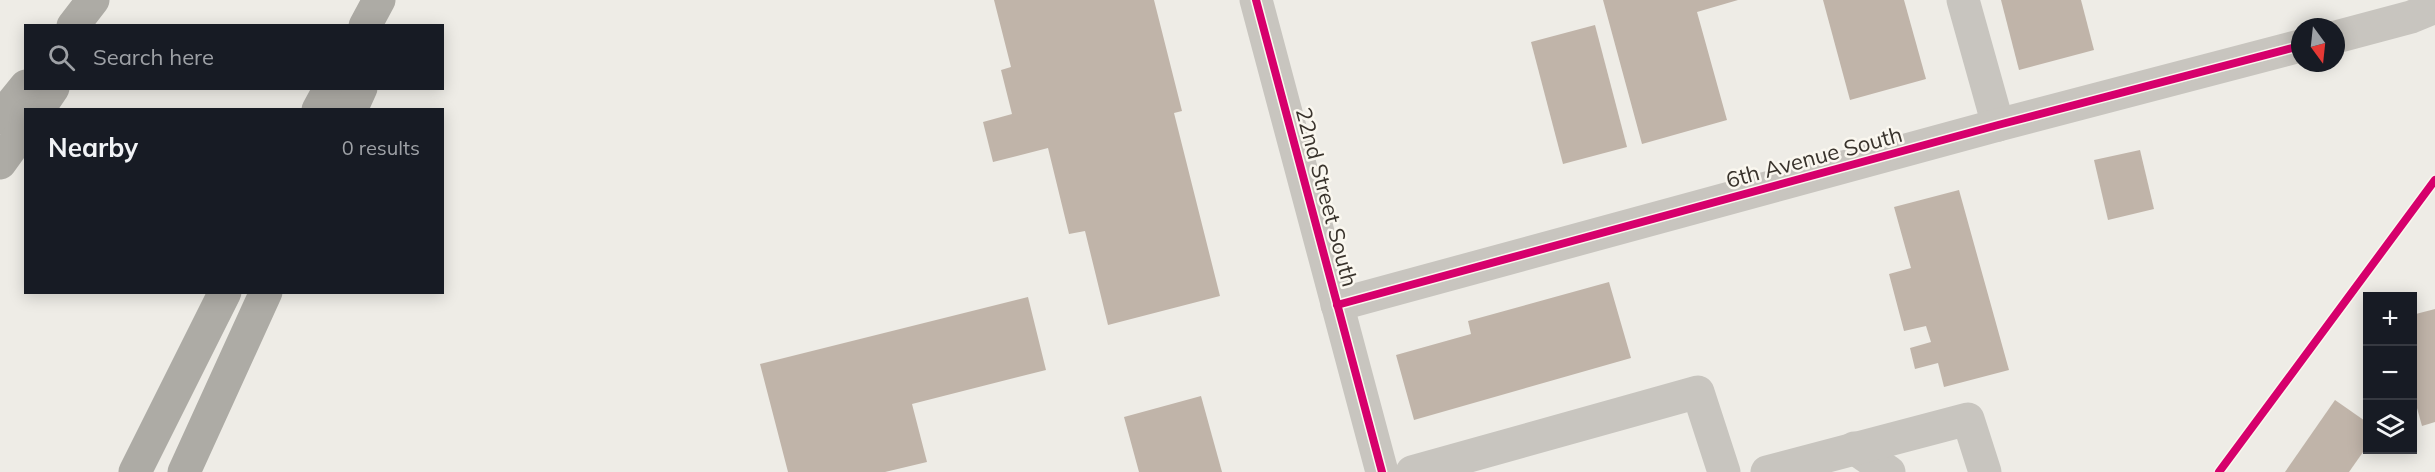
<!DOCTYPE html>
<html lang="en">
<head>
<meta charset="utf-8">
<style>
  :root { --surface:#171b24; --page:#20242c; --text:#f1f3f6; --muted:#9ea1a6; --line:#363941 }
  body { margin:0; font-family:Mulish,sans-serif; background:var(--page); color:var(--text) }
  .controls { position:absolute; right:18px; bottom:18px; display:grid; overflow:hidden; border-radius:0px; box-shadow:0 3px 15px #0003 }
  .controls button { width:54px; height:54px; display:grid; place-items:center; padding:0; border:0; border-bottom:2px solid var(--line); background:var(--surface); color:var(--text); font:30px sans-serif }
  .compass { position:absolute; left:2291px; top:18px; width:54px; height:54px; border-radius:50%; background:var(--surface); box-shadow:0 3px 15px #0003; rotate:165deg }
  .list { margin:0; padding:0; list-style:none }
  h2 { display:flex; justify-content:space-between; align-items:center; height:78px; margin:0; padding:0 24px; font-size:26px }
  h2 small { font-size:20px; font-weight:400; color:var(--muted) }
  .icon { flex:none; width:33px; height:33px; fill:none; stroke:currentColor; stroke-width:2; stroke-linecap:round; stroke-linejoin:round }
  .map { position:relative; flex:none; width:2435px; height:472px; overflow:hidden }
  .search { position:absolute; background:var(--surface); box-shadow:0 3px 15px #0003; left:24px; top:24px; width:420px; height:66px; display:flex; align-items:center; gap:15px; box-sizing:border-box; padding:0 21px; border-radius:0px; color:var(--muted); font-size:22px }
  .panel { position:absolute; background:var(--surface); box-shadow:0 3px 15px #0003; left:24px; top:108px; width:420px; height:186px; border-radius:0px }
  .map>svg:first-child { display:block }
</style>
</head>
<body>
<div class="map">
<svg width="2435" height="472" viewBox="0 0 2435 472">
  <rect width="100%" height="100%" fill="#eeece6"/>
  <g fill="#c0b4a9">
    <path d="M994,0H1154L1182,111L1174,113L1220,296L1108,325L1085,231L1069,234L1048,148L993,162L983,122L1012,114L1001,70L1011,67Z"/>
    <path d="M1603,0H1738L1697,12L1727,120L1642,144Z"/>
    <path d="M1823,0H1904L1926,79L1850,100Z"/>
    <path d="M2001,0H2081L2094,50L2019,70Z"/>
    <path d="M1595,25L1627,147L1563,164L1531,42Z"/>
    <path d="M2140,150L2154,209L2108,220L2094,160Z"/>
    <path d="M1959,190L2009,370L1944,387L1938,363L1915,369L1910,348L1931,342L1926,326L1904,331L1889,274L1911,268L1894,207Z"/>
    <path d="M1609,282L1631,358L1414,420L1396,355L1471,334L1468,321Z"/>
    <path d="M1028,297L1046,370L912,404L927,462L885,472H788L760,364Z"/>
    <path d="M2435,309V422L2422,426L2412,390V315Z"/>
    <path d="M1201,396L1222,472H1139L1124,417Z"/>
    <path d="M2335,400L2368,423V445L2349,472H2285Z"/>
  </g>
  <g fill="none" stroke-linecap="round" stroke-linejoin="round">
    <g stroke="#c8c5bf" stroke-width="33">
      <path d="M1256,0L1382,472"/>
      <path d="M1963,0L1998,125"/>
      <path d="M2336,37L2411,17L2435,7"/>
      <path d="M1337,305L1998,125L2300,46"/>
      <path d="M1854,448L1889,472"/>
      <path d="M1412,472L1698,392L1724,472"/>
      <path d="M1767,472L1968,419L1985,472"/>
    </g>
    <g stroke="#adaba5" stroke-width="33">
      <path d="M73,26L93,0"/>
      <path d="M365,26L379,0"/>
      <path d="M38,110L53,88"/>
      <path d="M318,110L330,88"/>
      <path d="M351,110L361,88"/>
      <path d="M0,118L26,86"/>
      <path d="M0,163L26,127"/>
      <path d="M135,472L225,292"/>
      <path d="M184,472L266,292"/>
    </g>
    <g stroke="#faf7ef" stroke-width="11">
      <g id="cycleway">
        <path d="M1256,0L1382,472"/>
        <path d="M1337,305L1998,125L2300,46"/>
        <path d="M2219,472L2435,180"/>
      </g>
    </g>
    <use href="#cycleway" stroke="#d6006c" stroke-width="8"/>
  </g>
  <g text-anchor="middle" stroke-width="5" stroke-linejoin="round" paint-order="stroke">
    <g font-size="22" fill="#39332c" stroke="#faf7ef">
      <text transform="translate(1814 157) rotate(-15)" y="8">6th Avenue South</text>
      <text transform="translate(1327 197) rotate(75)" y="8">22nd Street South</text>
    </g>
  </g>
</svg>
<div class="controls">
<button>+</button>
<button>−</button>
<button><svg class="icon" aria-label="layers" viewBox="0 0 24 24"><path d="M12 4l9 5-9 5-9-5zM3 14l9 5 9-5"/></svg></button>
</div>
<svg class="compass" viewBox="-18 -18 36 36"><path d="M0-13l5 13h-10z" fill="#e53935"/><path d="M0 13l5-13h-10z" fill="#9ea1a6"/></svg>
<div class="search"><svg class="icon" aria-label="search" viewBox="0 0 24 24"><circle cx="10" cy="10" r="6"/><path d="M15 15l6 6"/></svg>Search here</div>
<section class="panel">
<h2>Nearby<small>0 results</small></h2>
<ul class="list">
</ul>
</section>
</div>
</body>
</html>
